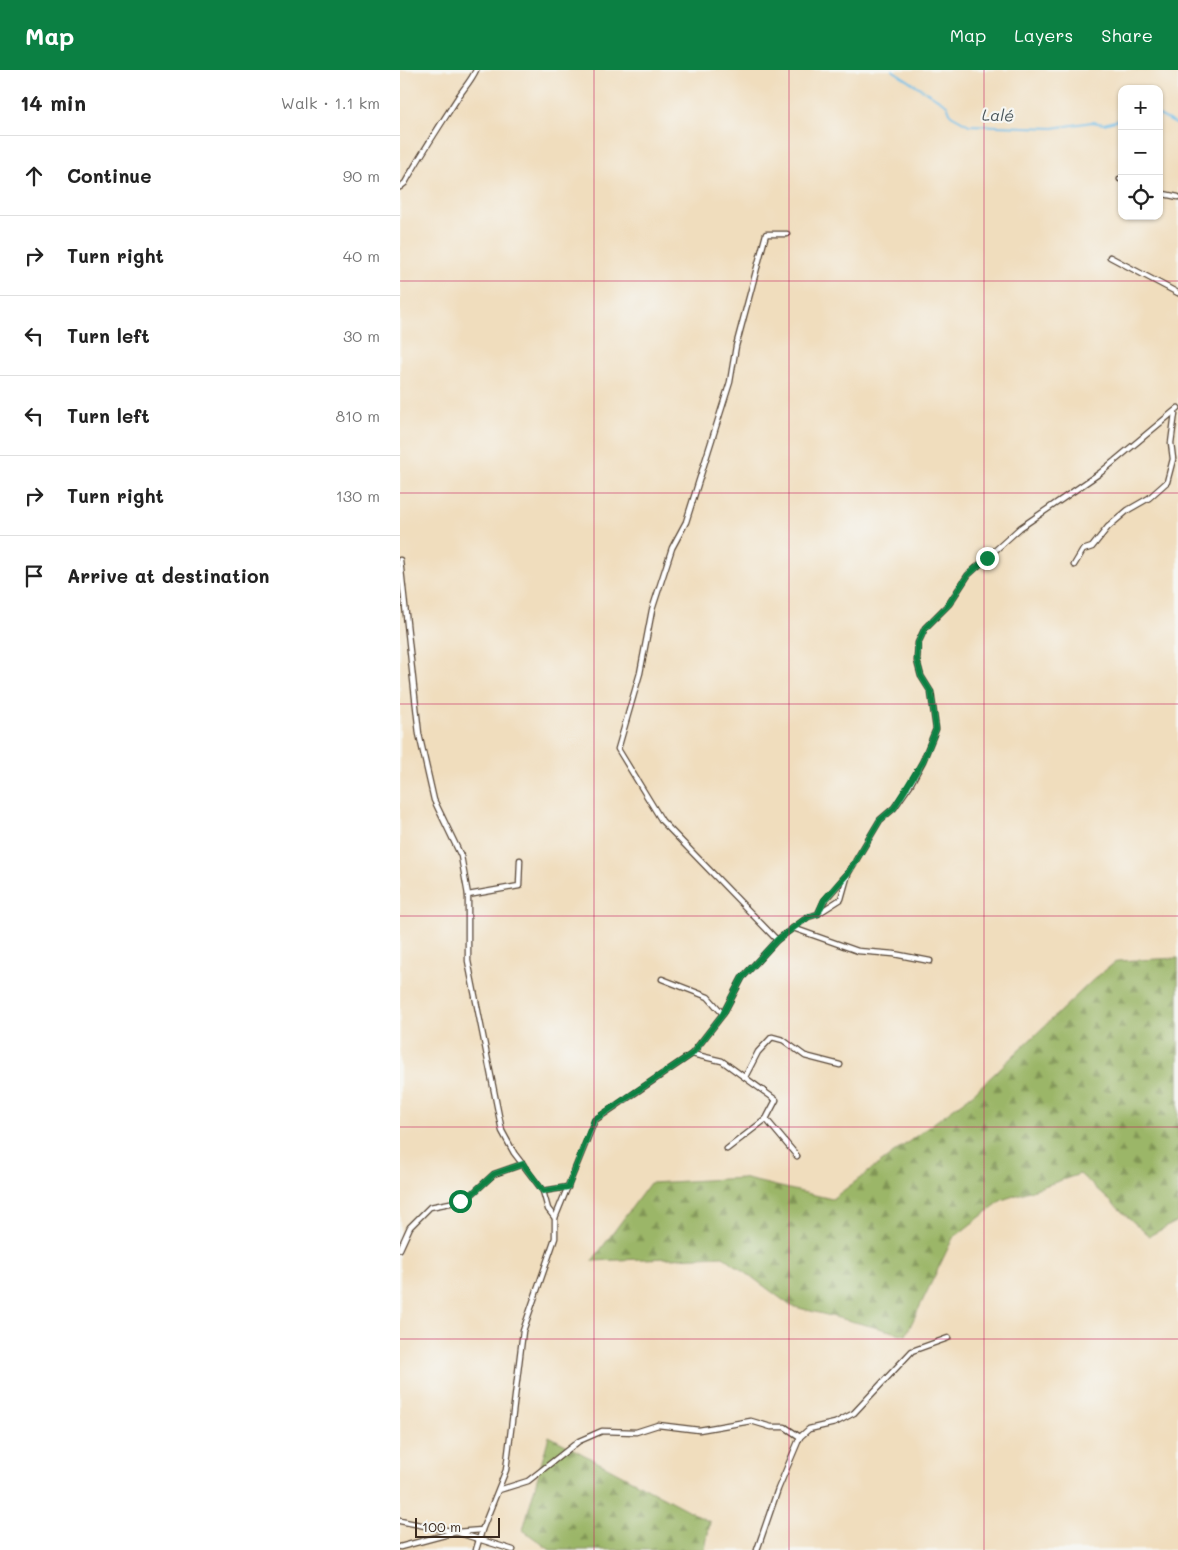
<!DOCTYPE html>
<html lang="en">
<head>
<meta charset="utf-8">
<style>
  :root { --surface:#fff; --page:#f6f6f6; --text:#222; --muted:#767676; --line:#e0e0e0; --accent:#0b8043 }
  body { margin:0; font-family:Mali,sans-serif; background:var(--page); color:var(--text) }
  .controls { position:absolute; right:15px; top:15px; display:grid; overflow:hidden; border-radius:10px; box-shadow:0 1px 4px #0004 }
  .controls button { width:45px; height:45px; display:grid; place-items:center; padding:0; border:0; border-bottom:1px solid var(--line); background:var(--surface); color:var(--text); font:25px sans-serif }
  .scale { position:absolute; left:15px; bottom:12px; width:85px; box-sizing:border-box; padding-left:5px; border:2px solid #3b2a1e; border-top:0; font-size:14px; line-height:18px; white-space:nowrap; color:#3b2a1e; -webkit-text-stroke:4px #f6f6f2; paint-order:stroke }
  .stop { position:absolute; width:15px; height:15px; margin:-11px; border:4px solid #0b8043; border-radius:50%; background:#fff }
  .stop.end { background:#0b8043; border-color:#fff; box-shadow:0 1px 5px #0008 }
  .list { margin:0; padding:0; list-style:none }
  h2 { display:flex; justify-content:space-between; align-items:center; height:65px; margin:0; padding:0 20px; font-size:21px }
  h2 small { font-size:16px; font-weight:400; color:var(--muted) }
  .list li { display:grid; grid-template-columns:32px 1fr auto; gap:15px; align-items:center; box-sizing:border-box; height:80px; padding:0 20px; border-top:1px solid var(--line) }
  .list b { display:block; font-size:19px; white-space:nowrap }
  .list em { font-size:16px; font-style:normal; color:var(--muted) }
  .icon { flex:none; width:28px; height:28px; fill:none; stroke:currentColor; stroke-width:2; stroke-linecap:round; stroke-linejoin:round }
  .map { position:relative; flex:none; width:778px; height:1480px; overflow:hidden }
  header { display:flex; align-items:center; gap:30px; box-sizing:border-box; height:70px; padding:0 25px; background:var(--accent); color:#fff }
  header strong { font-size:24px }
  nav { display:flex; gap:28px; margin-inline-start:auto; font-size:18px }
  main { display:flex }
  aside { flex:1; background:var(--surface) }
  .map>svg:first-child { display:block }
</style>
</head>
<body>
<header>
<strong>Map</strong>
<nav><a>Map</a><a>Layers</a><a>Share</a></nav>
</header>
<main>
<aside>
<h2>14 min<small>Walk · 1.1 km</small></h2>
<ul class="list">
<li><svg class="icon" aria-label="ahead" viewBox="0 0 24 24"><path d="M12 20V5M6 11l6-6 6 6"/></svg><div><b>Continue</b></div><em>90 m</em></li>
<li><svg class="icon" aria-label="right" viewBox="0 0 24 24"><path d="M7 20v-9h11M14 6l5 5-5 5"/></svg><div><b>Turn right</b></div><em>40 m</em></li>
<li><svg class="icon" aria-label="left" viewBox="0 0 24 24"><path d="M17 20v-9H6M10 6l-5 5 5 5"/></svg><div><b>Turn left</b></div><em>30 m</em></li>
<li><svg class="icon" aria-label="left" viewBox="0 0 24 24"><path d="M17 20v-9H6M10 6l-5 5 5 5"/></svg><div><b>Turn left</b></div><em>810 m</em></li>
<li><svg class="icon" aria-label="right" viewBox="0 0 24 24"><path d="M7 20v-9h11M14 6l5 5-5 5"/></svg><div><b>Turn right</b></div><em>130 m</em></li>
<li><svg class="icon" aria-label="arrive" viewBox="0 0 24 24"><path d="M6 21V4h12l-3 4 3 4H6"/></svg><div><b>Arrive at destination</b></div></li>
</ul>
</aside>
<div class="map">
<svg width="778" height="1480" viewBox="0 0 778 1480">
  <defs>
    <pattern id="forest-firs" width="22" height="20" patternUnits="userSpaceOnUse" patternTransform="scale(1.25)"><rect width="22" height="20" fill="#9bb668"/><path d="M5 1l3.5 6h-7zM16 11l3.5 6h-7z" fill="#809455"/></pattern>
  </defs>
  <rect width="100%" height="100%" fill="#f6f6f2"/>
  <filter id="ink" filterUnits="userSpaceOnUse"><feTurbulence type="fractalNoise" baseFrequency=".02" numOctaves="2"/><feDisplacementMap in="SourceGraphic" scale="10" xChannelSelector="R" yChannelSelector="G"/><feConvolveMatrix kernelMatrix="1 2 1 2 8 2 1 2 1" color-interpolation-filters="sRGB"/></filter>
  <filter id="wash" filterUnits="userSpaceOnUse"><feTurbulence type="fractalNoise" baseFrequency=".0096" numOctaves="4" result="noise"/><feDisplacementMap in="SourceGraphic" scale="20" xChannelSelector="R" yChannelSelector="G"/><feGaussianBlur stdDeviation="1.12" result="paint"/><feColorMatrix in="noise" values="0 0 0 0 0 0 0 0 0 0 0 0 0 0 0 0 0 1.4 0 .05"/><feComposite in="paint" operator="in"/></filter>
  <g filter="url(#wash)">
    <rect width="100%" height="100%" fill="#f0ddbd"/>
    <g fill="url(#forest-firs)" stroke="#6b7043">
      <path d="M778,888V1151L749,1166L680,1104L602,1130L553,1168L506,1265L391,1236L323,1186L192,1191L250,1113L342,1108L432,1129L574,1023L694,909L717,891Z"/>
      <path d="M149,1366L310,1452L305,1480H150L123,1460Z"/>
    </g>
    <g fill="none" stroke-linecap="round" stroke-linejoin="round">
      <g stroke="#6ebde9" stroke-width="2">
        <path d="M492,0L547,35L551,45L569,55L653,58L692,52L704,54L722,49"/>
        <path d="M759,45L778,55"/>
      </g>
    </g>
  </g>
  <g filter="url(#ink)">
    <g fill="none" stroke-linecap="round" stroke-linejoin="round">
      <g stroke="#564536" stroke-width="7">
        <g id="street">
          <path d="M720,109L722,110"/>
          <path d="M0,117L5,113C21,84 39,57 57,29C63,19 71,11 76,0"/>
          <path d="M759,123L778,127"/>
          <path d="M710,187L778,223"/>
          <path d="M0,490L19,664L34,730L61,786L68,825V891L102,1061L114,1083L143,1121L148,1139L155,1148V1168L123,1261L106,1400L82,1460L56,1462L0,1477"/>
          <path d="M674,495L683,480L692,477L708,457L728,440L749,428L767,412L773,389L771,373L775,343"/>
          <path d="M68,825L119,816L120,790"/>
          <path d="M419,843L441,829L448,804"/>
          <path d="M393,858L458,881L494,884L530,891"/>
          <path d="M377,870L262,751L218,679L240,603L252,540L272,478L286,452L330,312L336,276L366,164H387"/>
          <path d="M262,909L308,927L323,944"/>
          <path d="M292,984L322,991L376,1030L366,1049L327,1079"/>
          <path d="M345,1007L358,982L372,967L383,970L405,986L440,995"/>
          <path d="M366,1049L397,1086"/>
          <path d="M143,1121L168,1117"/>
          <path d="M155,1148L195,1050L292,984L323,944L342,908L377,870L408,847L418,844L424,831L449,802L480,750L494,738L510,715L523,691L536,659L531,622L521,606L517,591L518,573L525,558L549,534L568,505L620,458L700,403L778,338"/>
          <path d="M0,1179L10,1157L30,1137L60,1131L70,1126L94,1104L123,1094"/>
          <path d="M99,1420L128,1411L179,1371L202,1361L236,1362L258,1355L299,1360L351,1351L371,1357H385L400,1367"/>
          <path d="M0,1451L56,1462L113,1480"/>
          <path d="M76,1480L82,1460"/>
          <path d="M357,1480L378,1419L400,1367L409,1359L435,1353L454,1343L512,1281L548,1268"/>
        </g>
      </g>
      <use href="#street" stroke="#fff" stroke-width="4.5"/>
    </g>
  </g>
  <g fill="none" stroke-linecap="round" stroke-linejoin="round" filter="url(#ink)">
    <path stroke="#0b8043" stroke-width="6" d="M60,1131L70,1126L94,1104L123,1094L143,1121L168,1117L194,1050L292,984L323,944L342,908L377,870L408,847L418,844L424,830L449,802L480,750L494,738L523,691L536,659L531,622L521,606L517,590L518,573L525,558L549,534L568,505L587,488"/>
  </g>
  <path fill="none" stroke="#c2185b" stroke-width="1" stroke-opacity="0.55" d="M194,0V1480M389,0V1480M584,0V1480M0,211H778M0,423H778M0,634H778M0,846H778M0,1057H778M0,1269H778"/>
  <g text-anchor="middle" stroke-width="4.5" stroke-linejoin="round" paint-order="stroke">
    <g font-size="16" font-style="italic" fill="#4a565b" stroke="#f6f6f2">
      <text transform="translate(598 45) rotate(2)" y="6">Lalé</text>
    </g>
  </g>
</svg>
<div class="controls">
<button>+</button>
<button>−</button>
<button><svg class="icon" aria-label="locate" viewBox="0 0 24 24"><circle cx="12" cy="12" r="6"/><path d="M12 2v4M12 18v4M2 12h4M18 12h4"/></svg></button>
</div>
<div class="scale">100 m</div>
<div class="stop" style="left:60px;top:1131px"></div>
<div class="stop end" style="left:587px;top:488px"></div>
</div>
</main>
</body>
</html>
